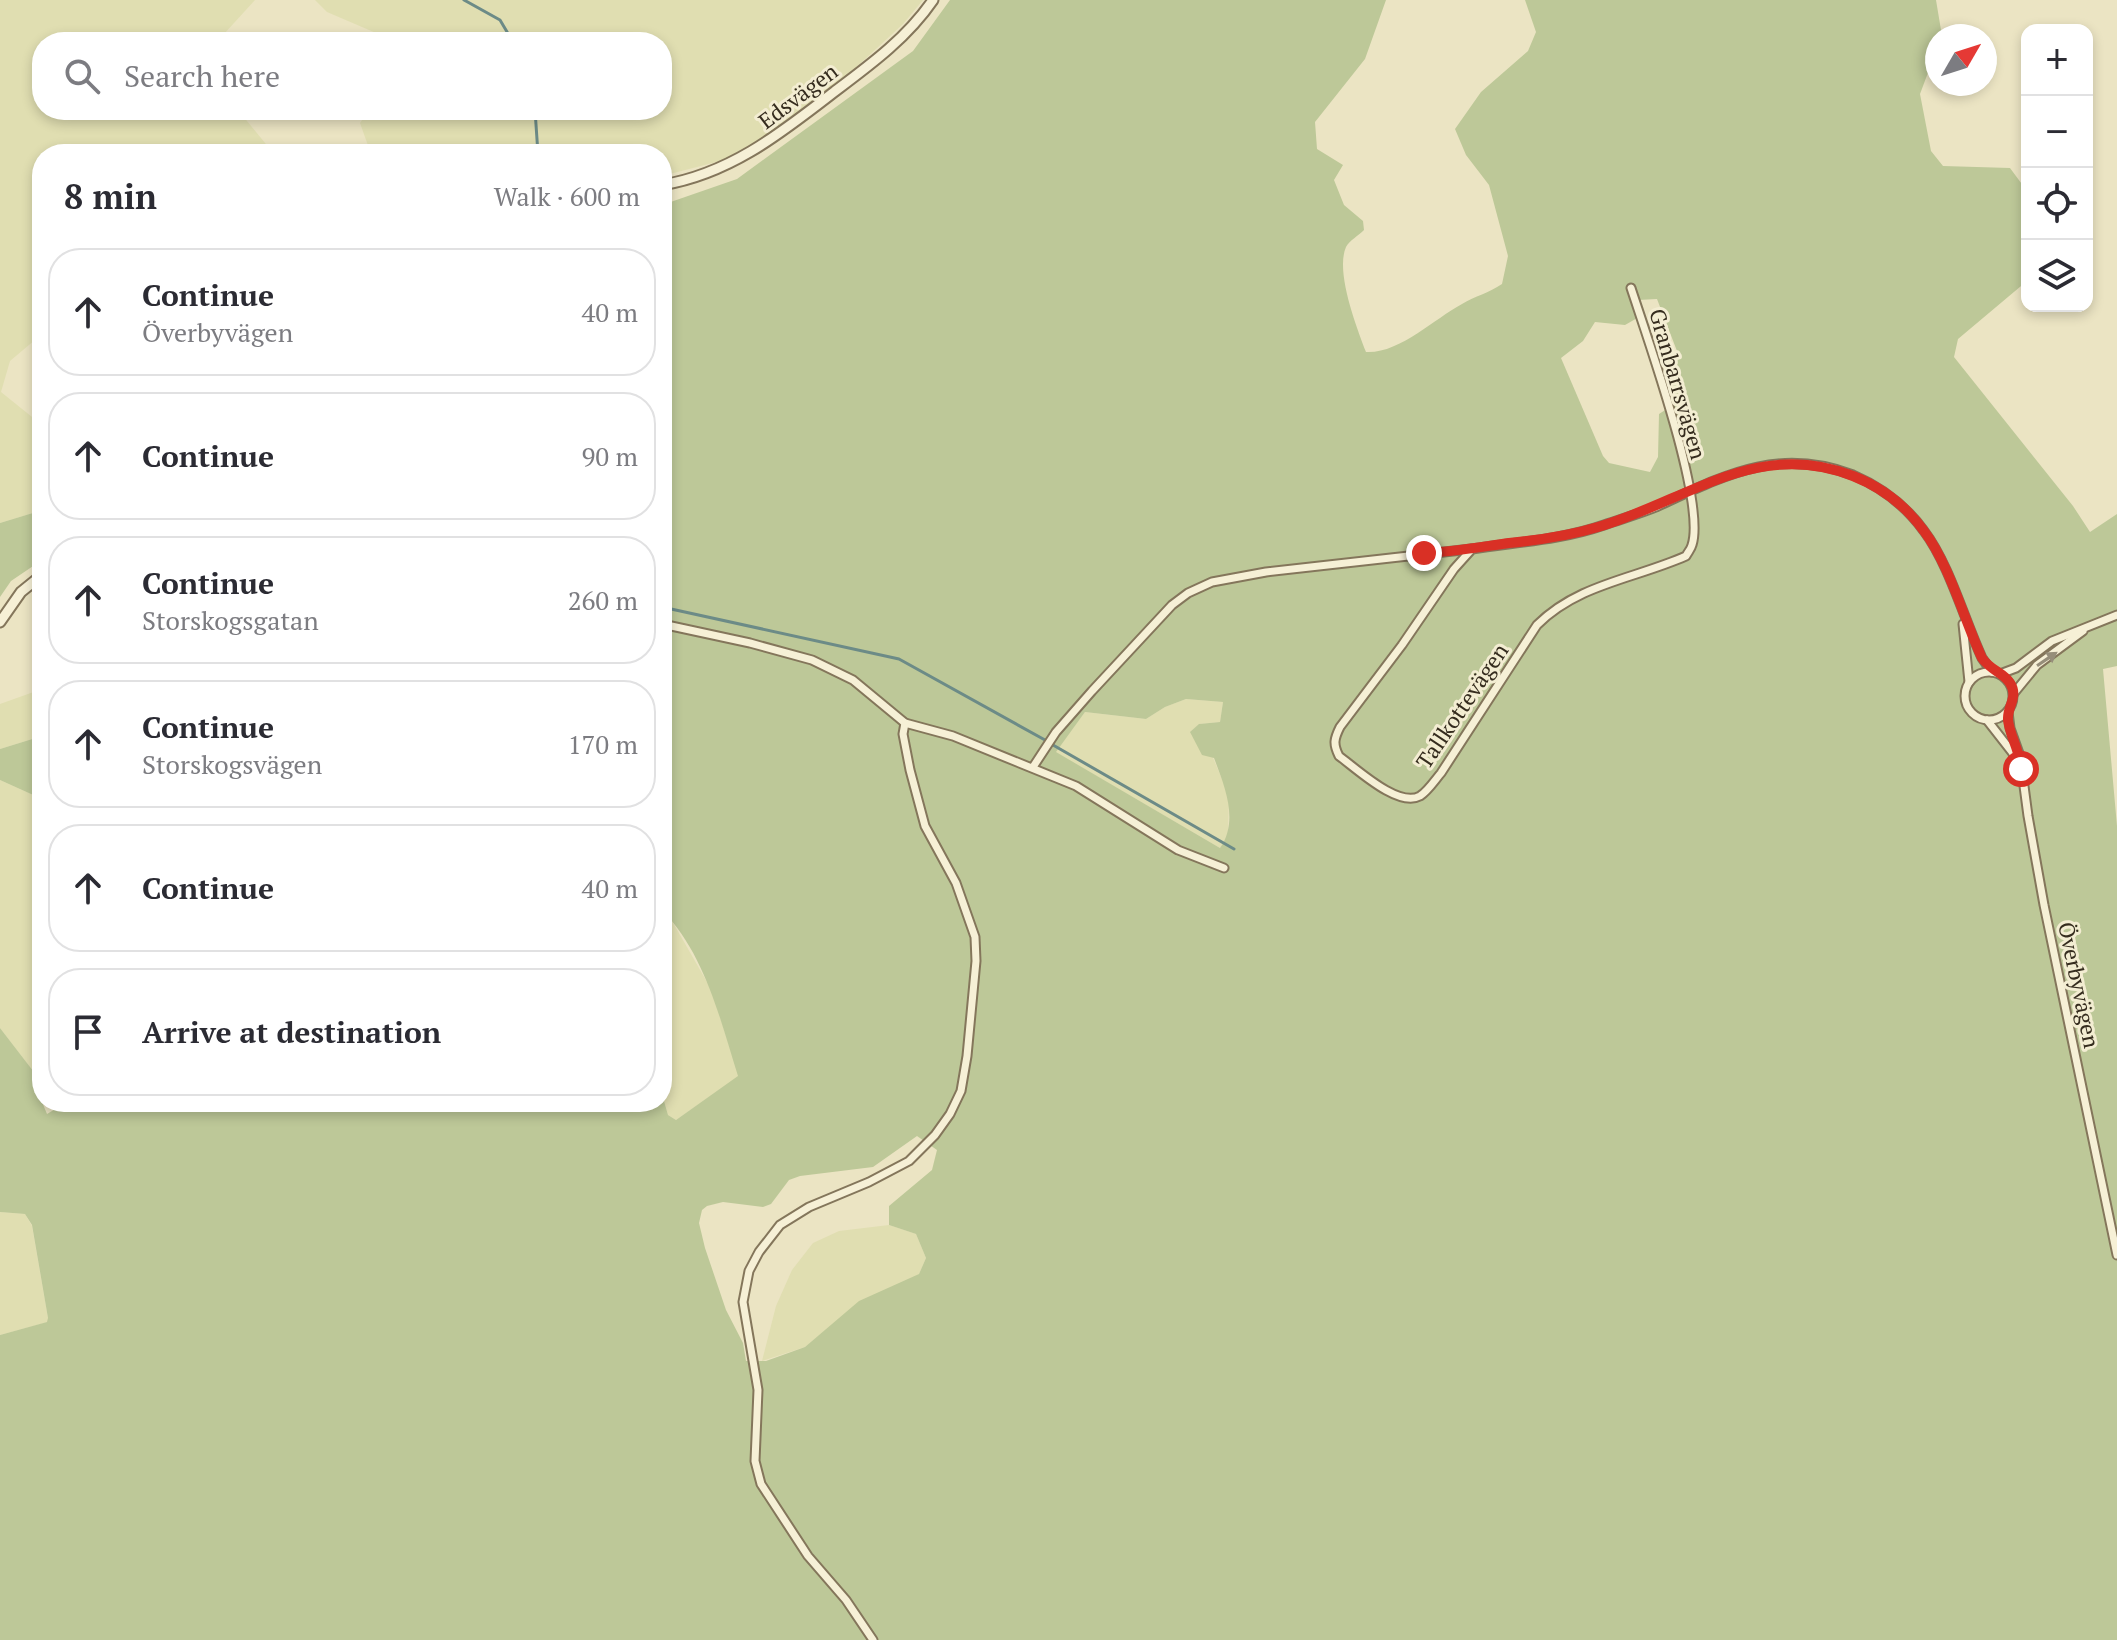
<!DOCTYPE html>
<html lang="en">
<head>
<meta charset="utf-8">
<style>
  :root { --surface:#fff; --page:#f7f7f7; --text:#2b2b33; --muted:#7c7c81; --line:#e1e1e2 }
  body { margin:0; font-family:"PT Serif",serif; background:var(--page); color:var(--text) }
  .controls { position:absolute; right:24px; top:24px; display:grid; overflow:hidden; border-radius:16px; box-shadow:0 4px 12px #0003 }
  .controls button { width:72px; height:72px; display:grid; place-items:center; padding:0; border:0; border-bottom:2px solid var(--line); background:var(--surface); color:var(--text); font:40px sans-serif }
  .compass { position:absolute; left:1925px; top:24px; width:72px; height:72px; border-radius:50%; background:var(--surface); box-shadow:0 4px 12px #0003; rotate:51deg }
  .stop { position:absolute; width:24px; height:24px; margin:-18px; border:6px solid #d93025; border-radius:50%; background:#fff }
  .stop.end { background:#d93025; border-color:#fff; box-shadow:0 2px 8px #0008 }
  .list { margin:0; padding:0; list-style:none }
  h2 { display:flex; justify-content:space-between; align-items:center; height:104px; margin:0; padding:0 32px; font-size:34px }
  h2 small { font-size:26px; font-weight:400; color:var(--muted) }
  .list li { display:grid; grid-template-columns:52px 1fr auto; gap:24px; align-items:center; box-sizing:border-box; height:128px; margin:0 16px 16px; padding:0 16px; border:2px solid var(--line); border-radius:32px }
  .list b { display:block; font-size:30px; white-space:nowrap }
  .list p { margin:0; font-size:26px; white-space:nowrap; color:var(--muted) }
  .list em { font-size:26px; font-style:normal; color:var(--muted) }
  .icon { flex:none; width:44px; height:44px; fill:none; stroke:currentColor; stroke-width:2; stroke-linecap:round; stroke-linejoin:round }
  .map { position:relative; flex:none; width:2117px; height:1640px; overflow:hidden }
  .search { position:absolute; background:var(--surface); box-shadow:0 4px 12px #0003; left:32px; top:32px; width:640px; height:88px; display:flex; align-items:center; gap:20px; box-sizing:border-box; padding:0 28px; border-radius:32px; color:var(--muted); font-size:30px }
  .panel { position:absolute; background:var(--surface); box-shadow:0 4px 12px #0003; left:32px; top:144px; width:640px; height:968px; border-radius:32px }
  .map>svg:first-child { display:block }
</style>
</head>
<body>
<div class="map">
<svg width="2117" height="1640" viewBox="0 0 2117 1640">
  <rect width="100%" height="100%" fill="#ebe4c3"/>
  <g fill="#e0deb1">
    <path d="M0,0H255L224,34L221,42H42V110H238L270,149L293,154H42V334L10,361L1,392L42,425V516L36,512L0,523Z"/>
    <path d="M315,0H923L903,24L850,73L770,133L724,160L662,176V154H371L360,123L369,110H662V42H397L327,12Z"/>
    <path d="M42,689V736L0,749V704Z"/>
    <path d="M1186,699L1223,702L1220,722L1199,724L1229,796L1228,837L1220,848L1055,752L1085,712L1146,719L1165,707Z"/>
    <path d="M0,780L42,799V1095L37,1076L0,1028Z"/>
    <path d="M662,910L672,921L711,989L739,1076L676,1120L668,1115L662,1094Z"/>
    <path d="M0,1212L25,1214L32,1226L48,1318V1322L0,1335Z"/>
    <path d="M889,1225L916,1234L926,1258L919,1274L826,1330L805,1347L762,1361L776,1306L792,1270L813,1243L839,1231Z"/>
  </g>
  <g fill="#bdc898" fill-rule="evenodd">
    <path d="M950,0H1386L1365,59L1315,122L1317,149L1343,165L1334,180L1344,205L1363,221L1364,230C1359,235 1349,241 1346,247C1335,272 1357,328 1366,352C1399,354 1434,319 1462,304C1475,296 1489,293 1502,284L1508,256L1489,185L1466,155L1455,129L1481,92L1528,51L1536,32L1525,0H1936L1942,36H1937V60L1929,70L1920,94L1931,151L1943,166L2010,168L2027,191V281L1958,339L1954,357L2073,506L2090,532L2117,514V666L2103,669L2117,826V1640H0V1335L47,1322L48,1318L32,1225L25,1214L0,1212V1028L37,1076L42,1102L47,1114L67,1102H662V1094L668,1115L676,1120L738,1076C720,1019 705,954 662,910V205L737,179L913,51ZM1657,299L1677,351L1671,386L1676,403L1659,414L1658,457L1650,472L1609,463L1603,456L1561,358L1583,341L1595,322L1625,325L1639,317L1638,300ZM1186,699L1223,702L1220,722L1199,724L1190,732L1202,755L1214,758C1225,787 1239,821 1220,848L1056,752L1085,712L1146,719L1165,707ZM917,1136L937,1150L932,1170L889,1206V1225L916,1234L926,1258L919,1274L859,1301L805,1347L766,1361H746L743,1343L726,1310L705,1248L699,1223L702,1210L707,1206L723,1202L763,1207L771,1204L789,1180L800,1176L873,1167Z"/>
    <path d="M36,512L42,516V560L11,581L0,597V523Z"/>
    <path d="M42,736V799L0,780V749Z"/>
  </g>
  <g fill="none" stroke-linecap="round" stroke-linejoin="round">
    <g stroke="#6c8b87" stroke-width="3">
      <path d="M464,0L500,20L513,42"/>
      <path d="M535,110L538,154"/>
      <path d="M662,607L899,659L1045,740"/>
      <path d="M1053,745L1234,849"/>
    </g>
    <g stroke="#84765b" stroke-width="11">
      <g id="minor">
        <path d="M1631,288C1647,337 1706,502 1692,545C1691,549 1688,552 1686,556C1634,579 1578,584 1537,625L1441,773C1435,780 1428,791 1420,796C1398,808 1357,769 1339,756C1333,744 1334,739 1340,727L1402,645L1454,569L1472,549C1517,542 1561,540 1604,525C1621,519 1639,514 1656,507C1723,476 1777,446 1853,475C1881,487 1906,506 1924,531C1949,564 1964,619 1982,658L1992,672"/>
        <path d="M662,624L750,643L812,660L853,680L905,723L953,736L1076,786L1178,850L1224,868"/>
        <path d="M1963,624L1969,682"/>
        <circle cx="1989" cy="696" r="24"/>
        <path d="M2000,674L2016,668L2052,641L2117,615"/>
        <path d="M2014,693L2037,665L2083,631"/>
        <path d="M2008,712L2010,728L2020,756L2028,816L2044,905L2117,1255"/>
        <path d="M1987,720L2012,752L2020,767"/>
        <path d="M1033,767L1056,732L1092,691L1172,605L1188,593L1212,582L1266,572L1471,549"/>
        <path d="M873,1640L846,1600L808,1556L761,1484L755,1461L758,1390L743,1302L749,1271L759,1252L780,1225L809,1207L869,1182L909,1161L935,1135L950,1114L961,1091L967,1056L976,961L975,937L956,883L925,826L910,770L903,734L905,723"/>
      </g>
    </g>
    <g stroke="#84765b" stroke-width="13">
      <g id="tertiary">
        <path d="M662,185C730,174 781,133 834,92C870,65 907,38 933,0"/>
        <path d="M0,622L21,592L42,575"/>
      </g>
    </g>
    <use href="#minor" stroke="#f6f0d6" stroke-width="7"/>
    <use href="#tertiary" stroke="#f6f0d6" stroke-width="9"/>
  </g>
  <defs><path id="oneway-solid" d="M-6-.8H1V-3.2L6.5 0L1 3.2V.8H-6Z" transform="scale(2)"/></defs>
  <use fill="#968e7a" href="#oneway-solid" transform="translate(2047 659) rotate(-34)"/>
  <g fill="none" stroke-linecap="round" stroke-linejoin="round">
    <path stroke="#d93025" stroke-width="10" d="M1424,553C1453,552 1480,547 1509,543C1540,540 1568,536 1598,527C1687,501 1757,438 1853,476C1881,487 1906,506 1924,531C1949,564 1964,619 1982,658C1991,671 2003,672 2010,683C2019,697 2007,706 2008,720C2010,737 2020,750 2021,769"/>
  </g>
  <g text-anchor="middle" stroke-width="6" stroke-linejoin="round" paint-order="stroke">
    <g font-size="22" fill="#352c1e" stroke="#f3edd2">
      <text transform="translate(798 96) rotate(-37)" y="8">Edsvägen</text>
      <text transform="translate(1678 384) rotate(74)" y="8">Granbarrsvägen</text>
      <text transform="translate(1462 706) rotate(-56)" y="8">Tallkottevägen</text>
      <text transform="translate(2079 985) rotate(78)" y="8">Överbyvägen</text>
    </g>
  </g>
</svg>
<div class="controls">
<button>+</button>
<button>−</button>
<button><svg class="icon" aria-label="locate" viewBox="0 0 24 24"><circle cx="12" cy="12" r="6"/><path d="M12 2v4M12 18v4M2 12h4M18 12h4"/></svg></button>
<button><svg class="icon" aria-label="layers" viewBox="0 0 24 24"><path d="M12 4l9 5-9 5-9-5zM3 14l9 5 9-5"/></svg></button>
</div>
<svg class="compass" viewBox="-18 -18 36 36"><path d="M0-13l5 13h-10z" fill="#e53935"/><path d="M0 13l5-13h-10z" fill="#7c7c81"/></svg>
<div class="stop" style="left:2021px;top:769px"></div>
<div class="stop end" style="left:1424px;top:553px"></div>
<div class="search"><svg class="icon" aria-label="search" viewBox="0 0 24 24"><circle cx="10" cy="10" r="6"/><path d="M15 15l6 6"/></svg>Search here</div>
<section class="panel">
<h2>8 min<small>Walk · 600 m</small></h2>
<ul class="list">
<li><svg class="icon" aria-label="ahead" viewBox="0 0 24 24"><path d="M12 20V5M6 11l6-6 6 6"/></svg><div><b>Continue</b><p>Överbyvägen</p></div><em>40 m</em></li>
<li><svg class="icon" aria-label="ahead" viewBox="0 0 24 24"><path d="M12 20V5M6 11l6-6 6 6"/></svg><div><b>Continue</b></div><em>90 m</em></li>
<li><svg class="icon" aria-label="ahead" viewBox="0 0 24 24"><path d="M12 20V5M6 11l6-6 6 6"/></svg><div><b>Continue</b><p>Storskogsgatan</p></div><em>260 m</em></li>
<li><svg class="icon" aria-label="ahead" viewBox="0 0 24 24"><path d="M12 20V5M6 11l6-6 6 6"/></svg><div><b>Continue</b><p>Storskogsvägen</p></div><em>170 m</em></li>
<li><svg class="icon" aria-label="ahead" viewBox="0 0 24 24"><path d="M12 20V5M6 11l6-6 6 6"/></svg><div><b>Continue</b></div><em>40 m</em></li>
<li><svg class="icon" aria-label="arrive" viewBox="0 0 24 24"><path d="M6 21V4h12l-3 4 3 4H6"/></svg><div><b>Arrive at destination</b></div></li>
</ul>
</section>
</div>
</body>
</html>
